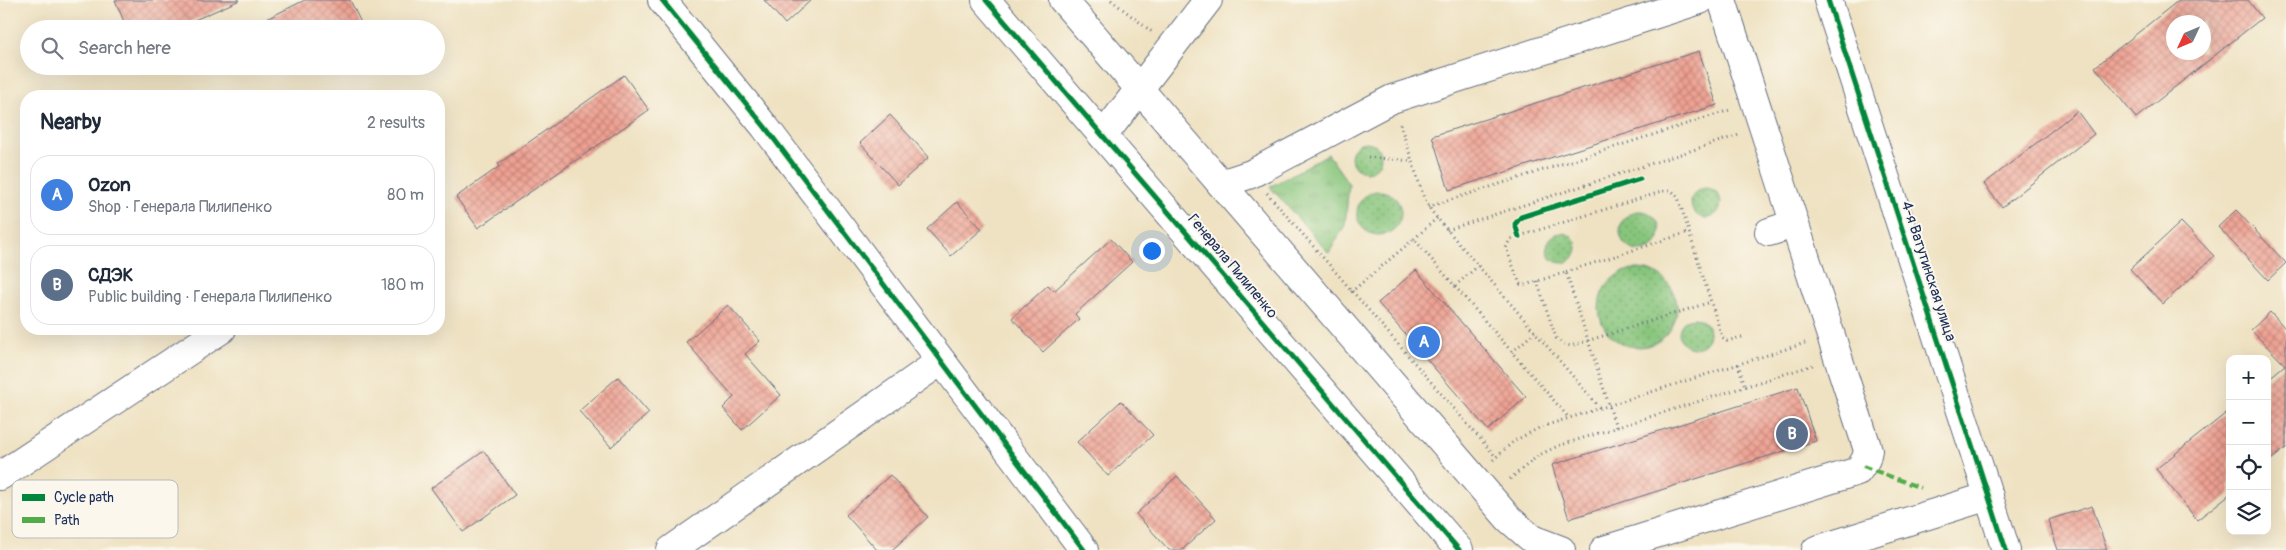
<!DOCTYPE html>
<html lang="en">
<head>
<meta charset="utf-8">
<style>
  :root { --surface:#fff; --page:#f6f6f7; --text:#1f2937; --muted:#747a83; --line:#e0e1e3; --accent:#d1495b }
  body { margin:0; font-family:Pangolin,sans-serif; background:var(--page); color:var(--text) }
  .controls { position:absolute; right:15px; bottom:15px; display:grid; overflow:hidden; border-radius:10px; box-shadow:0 5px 20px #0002 }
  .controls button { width:45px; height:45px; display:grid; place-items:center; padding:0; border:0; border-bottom:1px solid var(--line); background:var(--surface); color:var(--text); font:25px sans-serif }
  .compass { position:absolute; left:2166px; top:15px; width:45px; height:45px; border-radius:50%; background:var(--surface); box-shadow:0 5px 20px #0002; rotate:226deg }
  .you { position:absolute; left:1151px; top:250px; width:18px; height:18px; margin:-12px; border:4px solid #fff; border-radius:50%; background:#1a73e8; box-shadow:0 0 0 8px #1a73e833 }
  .badge { display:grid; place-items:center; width:32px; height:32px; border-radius:50%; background:var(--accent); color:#fff; font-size:16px; font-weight:700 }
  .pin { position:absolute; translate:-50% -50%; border:2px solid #fff; box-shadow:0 1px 5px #0006 }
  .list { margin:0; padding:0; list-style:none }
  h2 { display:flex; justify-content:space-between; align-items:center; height:65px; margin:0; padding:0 20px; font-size:21px }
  h2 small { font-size:16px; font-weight:400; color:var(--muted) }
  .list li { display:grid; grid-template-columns:32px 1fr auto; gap:15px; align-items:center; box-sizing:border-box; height:80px; margin:0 10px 10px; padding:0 10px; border:1px solid var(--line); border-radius:20px }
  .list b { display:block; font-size:19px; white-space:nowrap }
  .list p { margin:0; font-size:16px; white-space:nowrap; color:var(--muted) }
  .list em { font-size:16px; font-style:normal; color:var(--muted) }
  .icon { flex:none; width:28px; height:28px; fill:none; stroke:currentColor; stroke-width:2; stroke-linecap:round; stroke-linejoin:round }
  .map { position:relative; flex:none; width:2286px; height:550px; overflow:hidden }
  .search { position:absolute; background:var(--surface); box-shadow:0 5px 20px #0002; left:20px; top:20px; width:425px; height:55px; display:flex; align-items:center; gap:12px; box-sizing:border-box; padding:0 18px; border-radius:28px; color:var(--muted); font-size:19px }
  .panel { position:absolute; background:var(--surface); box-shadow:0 5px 20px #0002; left:20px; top:90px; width:425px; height:245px; border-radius:20px }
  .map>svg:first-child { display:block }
</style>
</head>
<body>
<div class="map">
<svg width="2286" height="550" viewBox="0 0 2286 550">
  <defs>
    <pattern id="grass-tufts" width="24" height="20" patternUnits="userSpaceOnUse" patternTransform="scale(1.25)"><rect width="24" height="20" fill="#87c57b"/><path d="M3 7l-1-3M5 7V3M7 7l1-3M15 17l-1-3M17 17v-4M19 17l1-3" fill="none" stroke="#6ea068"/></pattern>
    <pattern id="park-dots" width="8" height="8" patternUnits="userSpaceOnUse" patternTransform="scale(1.25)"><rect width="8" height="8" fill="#87c57b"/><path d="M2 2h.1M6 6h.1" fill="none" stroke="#6ea068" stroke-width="1.8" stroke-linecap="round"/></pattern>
    <pattern id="building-cross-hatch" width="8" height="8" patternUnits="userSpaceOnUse" patternTransform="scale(1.25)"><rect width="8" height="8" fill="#efa192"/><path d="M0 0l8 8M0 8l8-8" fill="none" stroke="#c1847a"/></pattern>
  </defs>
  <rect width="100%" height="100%" fill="#fbf7ec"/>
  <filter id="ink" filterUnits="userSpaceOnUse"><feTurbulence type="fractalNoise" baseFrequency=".02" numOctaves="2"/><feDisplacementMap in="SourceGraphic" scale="10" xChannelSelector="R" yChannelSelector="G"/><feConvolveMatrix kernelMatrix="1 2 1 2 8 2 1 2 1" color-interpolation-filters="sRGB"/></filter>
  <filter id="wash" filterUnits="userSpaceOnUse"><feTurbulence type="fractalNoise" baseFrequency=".0096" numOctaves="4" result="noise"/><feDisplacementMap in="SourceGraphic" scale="20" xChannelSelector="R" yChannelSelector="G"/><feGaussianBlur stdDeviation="1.12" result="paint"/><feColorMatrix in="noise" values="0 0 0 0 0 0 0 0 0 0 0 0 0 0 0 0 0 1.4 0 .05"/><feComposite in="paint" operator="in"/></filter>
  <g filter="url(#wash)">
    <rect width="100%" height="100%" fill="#efe2c2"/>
    <path fill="url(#grass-tufts)" stroke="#517a6c" d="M1328,154L1349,184L1345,225L1329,253L1270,187Z"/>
    <g fill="url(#park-dots)" stroke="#517a6c">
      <circle cx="1366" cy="157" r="15"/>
      <circle cx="1706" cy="203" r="15"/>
      <circle cx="1379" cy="213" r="22"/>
      <circle cx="1640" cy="231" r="20"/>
      <circle cx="1562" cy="248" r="15"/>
      <circle cx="1638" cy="308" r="39"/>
      <circle cx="1694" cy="333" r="15"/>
    </g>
    <g id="blocks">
      <g fill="url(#building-cross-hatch)" fill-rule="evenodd">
        <path d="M115,0H240L174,29H127Z"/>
        <path d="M305,0H350L364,29H246Z"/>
        <path d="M764,0H811L785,24Z"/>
        <path d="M2179,0H2248L2262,18L2136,118L2095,67ZM2174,22H2204V52H2174Z"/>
        <path d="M1699,51L1717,105L1449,190L1432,136Z"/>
        <path d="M624,75L649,110L478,228L456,197L500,166L498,164Z"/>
        <path d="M2077,111L2094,134L2002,207L1984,184Z"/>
        <path d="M890,115L929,157L898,185L860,143Z"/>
        <path d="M957,202L982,229L951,256L927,229Z"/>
        <path d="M2236,210L2286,263L2268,280L2218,227Z"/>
        <path d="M2181,222L2214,256L2163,304L2130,269Z"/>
        <path d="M1111,239L1132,262L1075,314L1079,319L1043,352L1012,318L1048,285L1054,291Z"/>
        <path d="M1416,270L1526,397L1488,430L1378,303Z"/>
        <path d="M728,305L760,341L745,354L781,395L742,430L723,408L734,397L686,342Z"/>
        <path d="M2270,312L2286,329V448L2267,463V380L2285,365L2251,330Z"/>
        <path d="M618,377L649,413L611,447L579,411Z"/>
        <path d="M1798,387L1816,441L1569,519L1552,465Z"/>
        <path d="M1121,401L1153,435L1108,476L1077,442Z"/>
        <path d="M2230,410V494L2197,520L2156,469Z"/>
        <path d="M484,451L515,495L463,532L431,488Z"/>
        <path d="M890,475L928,517L892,550H877L846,515Z"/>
        <path d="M1177,476L1216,519L1182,550H1169L1136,514Z"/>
        <path d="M2092,506L2107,550H2058L2048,520Z"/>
      </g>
    </g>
  </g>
  <g filter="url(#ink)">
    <use href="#blocks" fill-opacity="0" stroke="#656e81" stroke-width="1"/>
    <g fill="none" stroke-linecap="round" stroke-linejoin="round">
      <g stroke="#656e81" stroke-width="30">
        <g id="minor">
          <path d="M662,0L765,127L1084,550"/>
          <path d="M986,0L1459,550"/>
          <path d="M1063,0L1509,519L1532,539L1561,550"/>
          <path d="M1828,0L2006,550"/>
          <path d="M1103,136L1208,0"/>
          <path d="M1221,184L1251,174L1392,99L1700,0"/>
          <path d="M1769,232L1794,224"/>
          <path d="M0,476L222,329"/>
          <path d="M671,550L941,361"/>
          <path d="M1604,550L1858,471L1866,459L1868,450L1722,0"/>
          <path d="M1816,550L1989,496"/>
        </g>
      </g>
      <g stroke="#656e81" stroke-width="3" stroke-dasharray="1 4" stroke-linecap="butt">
        <path d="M1111,0L1152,32"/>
        <path d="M1400,124L1424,198L1432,212L1600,408"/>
        <path d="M1368,157L1412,161"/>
        <path d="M1267,193L1496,457"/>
        <path d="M1428,207L1730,110"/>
        <path d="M1447,230L1739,135"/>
        <path d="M1414,239L1437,218"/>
        <path d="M1566,272L1689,232"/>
        <path d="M1537,281L1556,338L1563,344L1571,346L1711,302"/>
        <path d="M1455,286L1478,266"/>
        <path d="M1351,292L1414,239L1569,418"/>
        <path d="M1512,352L1535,332"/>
        <path d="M1738,364L1745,386"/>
        <path d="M1616,427L1566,272L1525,285L1520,284L1506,248L1510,239L1664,191H1672L1678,197L1722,337L1727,341L1746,336"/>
        <path d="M1493,460L1514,441L1541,427L1805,343"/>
        <path d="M1510,479L1539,455L1558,446L1813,365"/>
      </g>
      <use href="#minor" stroke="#fff" stroke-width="28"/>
      <path stroke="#52ab49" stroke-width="4" stroke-dasharray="8 4" stroke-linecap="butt" d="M1863,466L1921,488"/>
      <g stroke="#fbf7ec" stroke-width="8">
        <g id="cycleway">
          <path d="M662,0L765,127L1084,550"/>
          <path d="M986,0L1459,550"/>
          <path d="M1828,0L2006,550"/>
          <path d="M1519,237L1515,224L1521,217L1640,179"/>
        </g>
      </g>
      <use href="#cycleway" stroke="#00873e" stroke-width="5"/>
    </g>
  </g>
  <g text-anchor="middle" stroke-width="4" stroke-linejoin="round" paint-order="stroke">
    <g font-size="15" fill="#1b2f5e" stroke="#fbf7ec">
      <text transform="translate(1233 266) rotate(50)" y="5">Генерала Пилипенко</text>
      <text transform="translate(1929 271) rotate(72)" y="5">4-я Ватутинская улица</text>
    </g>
  </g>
  <rect x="12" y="480" width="166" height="58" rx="8" fill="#fbf7ec" stroke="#b8bbc1" stroke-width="1"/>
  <rect x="22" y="494" width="23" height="7" fill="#00873e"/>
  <rect x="22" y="517" width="23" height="6" fill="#52ab49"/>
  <g font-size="14" fill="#1b2f5e">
    <text x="54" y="502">Cycle path</text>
    <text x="54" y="525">Path</text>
  </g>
</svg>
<div class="controls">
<button>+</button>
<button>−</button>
<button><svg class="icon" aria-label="locate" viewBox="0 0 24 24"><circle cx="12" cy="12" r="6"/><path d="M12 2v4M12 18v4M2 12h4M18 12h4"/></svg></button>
<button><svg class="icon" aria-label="layers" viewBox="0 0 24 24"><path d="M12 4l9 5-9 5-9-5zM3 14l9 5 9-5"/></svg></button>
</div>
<svg class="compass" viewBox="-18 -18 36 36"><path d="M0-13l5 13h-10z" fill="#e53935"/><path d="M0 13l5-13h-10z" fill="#747a83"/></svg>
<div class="you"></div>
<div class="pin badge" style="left:1424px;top:342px;background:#3f7fe0">A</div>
<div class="pin badge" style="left:1792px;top:434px;background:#5c6f8a">B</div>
<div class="search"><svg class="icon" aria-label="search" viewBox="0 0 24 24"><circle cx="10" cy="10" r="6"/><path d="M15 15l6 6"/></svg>Search here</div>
<section class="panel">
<h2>Nearby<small>2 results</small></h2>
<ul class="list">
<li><span class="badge" style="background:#3f7fe0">A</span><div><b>Ozon</b><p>Shop · Генерала Пилипенко</p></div><em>80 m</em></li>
<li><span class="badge" style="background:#5c6f8a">B</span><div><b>СДЭК</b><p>Public building · Генерала Пилипенко</p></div><em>180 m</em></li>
</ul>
</section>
</div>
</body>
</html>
